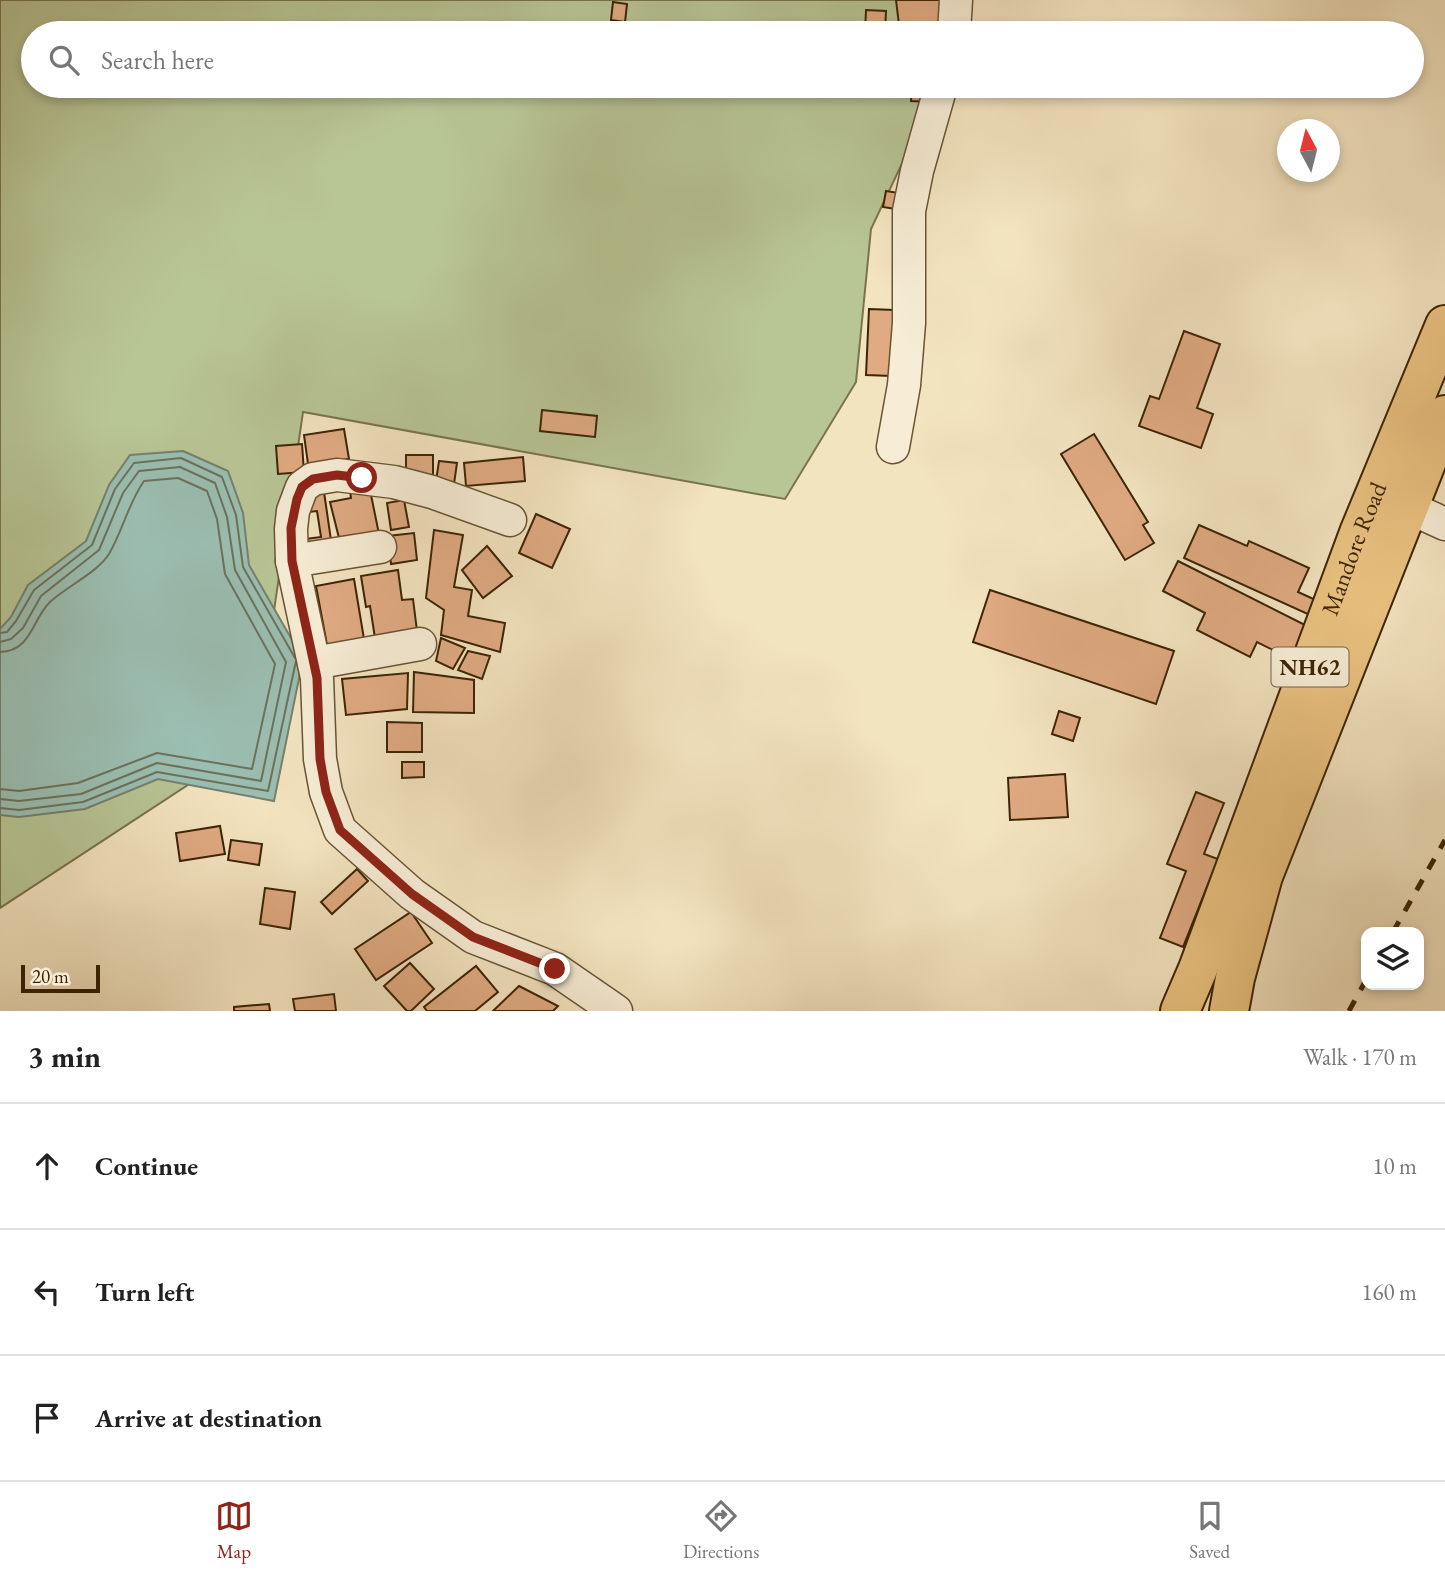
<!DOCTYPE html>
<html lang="en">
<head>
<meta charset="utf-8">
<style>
  :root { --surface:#fff; --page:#f2f2f2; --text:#222; --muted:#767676; --line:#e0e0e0; --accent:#8f2418 }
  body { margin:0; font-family:"EB Garamond",serif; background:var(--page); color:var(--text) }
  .controls { position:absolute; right:21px; bottom:21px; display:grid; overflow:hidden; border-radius:14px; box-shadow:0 4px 10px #0003 }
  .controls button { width:63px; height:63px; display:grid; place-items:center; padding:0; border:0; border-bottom:2px solid var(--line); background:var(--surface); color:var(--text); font:35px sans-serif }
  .compass { position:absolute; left:1277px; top:119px; width:63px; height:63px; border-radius:50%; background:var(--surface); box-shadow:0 4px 10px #0003; rotate:353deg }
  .scale { position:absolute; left:21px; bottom:18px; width:79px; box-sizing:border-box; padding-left:7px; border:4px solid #3c2405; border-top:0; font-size:19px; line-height:24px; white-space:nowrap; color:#3c2405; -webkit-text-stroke:5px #f7edd6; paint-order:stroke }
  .stop { position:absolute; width:21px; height:21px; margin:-16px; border:5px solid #8f2418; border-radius:50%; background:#fff }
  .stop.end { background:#8f2418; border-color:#fff; box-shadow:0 2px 7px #0008 }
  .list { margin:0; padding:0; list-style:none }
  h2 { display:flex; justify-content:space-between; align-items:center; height:91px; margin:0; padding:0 28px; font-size:30px }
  h2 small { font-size:23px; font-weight:400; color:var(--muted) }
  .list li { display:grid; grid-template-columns:46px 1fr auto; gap:21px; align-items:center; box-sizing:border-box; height:126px; padding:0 28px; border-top:2px solid var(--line) }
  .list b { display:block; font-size:26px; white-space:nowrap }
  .list em { font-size:23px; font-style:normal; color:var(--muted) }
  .icon { flex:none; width:38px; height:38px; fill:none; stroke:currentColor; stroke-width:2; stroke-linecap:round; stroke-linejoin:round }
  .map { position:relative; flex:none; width:1445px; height:1011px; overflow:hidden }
  .search { position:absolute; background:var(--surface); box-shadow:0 4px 10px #0003; left:21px; right:21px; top:21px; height:77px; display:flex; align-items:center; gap:18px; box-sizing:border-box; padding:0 24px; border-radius:38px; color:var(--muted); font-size:26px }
  .sheet { height:469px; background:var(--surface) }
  nav { display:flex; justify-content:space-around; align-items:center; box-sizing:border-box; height:98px; border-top:2px solid var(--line); background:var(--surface); font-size:19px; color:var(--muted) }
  nav a { display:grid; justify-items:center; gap:4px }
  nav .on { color:var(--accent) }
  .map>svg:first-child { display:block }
</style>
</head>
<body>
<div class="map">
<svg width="1445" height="1011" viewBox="0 0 1445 1011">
  <rect width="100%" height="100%" fill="#f3e4c0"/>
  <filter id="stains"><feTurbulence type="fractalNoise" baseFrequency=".00286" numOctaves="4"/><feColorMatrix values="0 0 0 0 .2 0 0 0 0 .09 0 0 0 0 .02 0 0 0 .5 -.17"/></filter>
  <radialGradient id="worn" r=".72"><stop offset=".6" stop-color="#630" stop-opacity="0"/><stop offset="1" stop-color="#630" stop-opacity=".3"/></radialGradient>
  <path fill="#b8c595" stroke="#7a744d" stroke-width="2" d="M0,0H943L938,33H33V86H929L924,117L871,229L856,382L785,499L303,412L255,741L0,908Z"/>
  <path fill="#9bbfb3" stroke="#75816d" stroke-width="2" d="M183,451L228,471L243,513L249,565L303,659L274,801L158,779L85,809L19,817L0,815V629L11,617L28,585L86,541L109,485L130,455Z"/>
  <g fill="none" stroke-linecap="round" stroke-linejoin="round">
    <g stroke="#6c725c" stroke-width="2">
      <path d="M0,633L7,632L16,621L34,590L92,545L115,489L134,463L181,458L222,477L236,515L243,567L295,658"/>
      <path d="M0,642L11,639L23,628L41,596L99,550L123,493L139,471L180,467L215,483L227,517L235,570L286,662L261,781L157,763L81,794L19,801L0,799"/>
      <path d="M0,652C32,651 32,619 50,602C67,586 97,573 109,554C123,530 128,504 144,481L178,478L207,491L217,519L225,574L275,664L252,769L157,753L78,783L19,791L0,789"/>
      <path d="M0,808L19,810L83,802L157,772L268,791L296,661"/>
    </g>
  </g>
  <g fill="#e0aa82" stroke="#3c2405" stroke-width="2">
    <path d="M896,0H940L943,33H900Z"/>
    <path d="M613,2L627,4L625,22L611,20Z"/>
    <path d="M866,10L886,11L885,33H865Z"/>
    <path d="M912,86H931V102L911,101Z"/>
    <path d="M886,191L905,194L902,210L883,207Z"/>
    <path d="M869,309L894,310L891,376L866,375Z"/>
    <path d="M1184,331L1220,344L1197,408L1213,414L1201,448L1139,426L1150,396L1159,399Z"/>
    <path d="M542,410L597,416L595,437L540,431Z"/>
    <path d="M344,429L349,459L308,464L304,435Z"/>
    <path d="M1094,434L1148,522L1143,525L1154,543L1125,560L1061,454Z"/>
    <path d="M302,444L304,472L278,474L276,446Z"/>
    <rect x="406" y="455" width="27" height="25"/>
    <path d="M523,457L525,481L466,486L464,463Z"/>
    <path d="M439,461L457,463L454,484L436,481Z"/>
    <path d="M349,483L369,485L380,539L341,546L330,502L351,498Z"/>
    <path d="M324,492L332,547L309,552L305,539L321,537L317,511L309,512L306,495Z"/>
    <path d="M404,500L409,527L391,530L387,503Z"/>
    <path d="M536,514L570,529L552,568L519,553Z"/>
    <path d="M1199,525L1247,546L1249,541L1309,568L1298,592L1318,601L1312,616L1184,558Z"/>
    <path d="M434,530L463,535L454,587L472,590L468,616L505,623L500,652L441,635L444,610L426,598Z"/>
    <path d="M414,533L417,560L391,564L388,536Z"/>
    <path d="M487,546L512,576L483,598L462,570Z"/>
    <path d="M1178,561L1307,626L1291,659L1257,642L1250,657L1197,630L1205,613L1163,591Z"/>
    <path d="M398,570L402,600L413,599L417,631L375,638L370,606L366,607L361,576Z"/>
    <path d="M354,579L364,639L327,645L316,586Z"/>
    <path d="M990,590L1174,651L1156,704L973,642Z"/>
    <path d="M441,638L465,648L453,669L436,661Z"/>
    <path d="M468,651L490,656L482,679L458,670Z"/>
    <path d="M414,672L474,680V713L413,712Z"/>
    <path d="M408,673L407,709L346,715L342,679Z"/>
    <path d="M1059,711L1080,718L1073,741L1052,734Z"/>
    <path d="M387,722L422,723V752H387Z"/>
    <path d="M402,762H424V777L402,778Z"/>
    <path d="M1065,774L1068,817L1010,820L1008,778Z"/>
    <path d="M1196,792L1224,803L1204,854L1218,859L1183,947L1160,938L1186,871L1167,864Z"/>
    <path d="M220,826L225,854L180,861L176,833Z"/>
    <path d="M231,840L262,844L259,865L228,860Z"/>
    <path d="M357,869L368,881L332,914L321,902Z"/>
    <path d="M265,888L295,892L290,929L260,924Z"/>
    <path d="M411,912L432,943L376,980L355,949Z"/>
    <path d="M410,963L434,989L411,1011H407L384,986Z"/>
    <path d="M476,966L498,992L475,1011H427L424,1007Z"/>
    <path d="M519,986L558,1006L553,1011H493Z"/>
    <path d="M334,994L336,1011H295L293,999Z"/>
    <path d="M269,1004L270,1011H234V1007Z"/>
  </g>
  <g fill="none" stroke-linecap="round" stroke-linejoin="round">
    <g stroke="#6a5434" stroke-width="35">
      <g id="street">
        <path d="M954,33L956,0"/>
        <path d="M893,447L904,385L909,323V211L917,171L941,86"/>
        <path d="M1408,507L1445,524"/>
        <path d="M510,520L432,492L394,482L337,475L313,479L302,487L293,511L291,529L292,561L317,678L320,759L326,792L340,830L412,894L473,937L555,969L616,1011"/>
        <path d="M292,561L380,547"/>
        <path d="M314,663L420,644"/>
      </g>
    </g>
    <g stroke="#3c2405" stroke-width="42">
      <g id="highway">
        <path id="s1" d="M1180,1011L1198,969L1359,533L1445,325"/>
        <path d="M1229,1011L1235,978L1263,876L1445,415"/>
      </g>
    </g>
    <use href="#street" stroke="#f7edd6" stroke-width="32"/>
    <use href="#highway" stroke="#eac280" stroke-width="38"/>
    <g stroke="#3c2405" stroke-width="5" stroke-dasharray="12 12" stroke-linecap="butt">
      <path d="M1393,932L1445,840"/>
      <path d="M1349,1011L1366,980"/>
    </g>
  </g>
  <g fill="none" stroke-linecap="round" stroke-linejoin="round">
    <path stroke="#8f2418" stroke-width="9" d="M362,478L337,475L313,479L302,487L297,499L291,528L292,561L317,678L320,759L326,792L340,830L412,894L473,937L555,969"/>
  </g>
  <g text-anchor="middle" stroke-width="7" stroke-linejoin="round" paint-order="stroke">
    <rect fill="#f7edd6" stroke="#746044" stroke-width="2" x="1271.5" y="647.5" width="77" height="39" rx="5"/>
    <g font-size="23" font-weight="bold" fill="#3c2405">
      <text x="1310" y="675">NH62</text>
    </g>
    <g font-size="24" fill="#3c2405" stroke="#f7edd6">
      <text dy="8" stroke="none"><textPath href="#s1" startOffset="494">Mandore Road</textPath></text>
    </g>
  </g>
  <rect width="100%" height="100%" filter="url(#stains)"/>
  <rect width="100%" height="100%" fill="url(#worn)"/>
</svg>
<div class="controls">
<button><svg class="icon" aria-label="layers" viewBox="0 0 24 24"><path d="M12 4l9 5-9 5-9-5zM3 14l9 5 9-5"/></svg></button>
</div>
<svg class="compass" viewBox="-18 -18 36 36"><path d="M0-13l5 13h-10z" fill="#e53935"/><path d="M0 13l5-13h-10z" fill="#767676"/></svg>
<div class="scale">20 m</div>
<div class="stop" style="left:362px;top:478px"></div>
<div class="stop end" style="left:555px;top:969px"></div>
<div class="search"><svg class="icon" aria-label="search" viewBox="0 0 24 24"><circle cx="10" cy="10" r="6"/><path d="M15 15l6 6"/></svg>Search here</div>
</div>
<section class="sheet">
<h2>3 min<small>Walk · 170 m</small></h2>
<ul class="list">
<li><svg class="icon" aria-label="ahead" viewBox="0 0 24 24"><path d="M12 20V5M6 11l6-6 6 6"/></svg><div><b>Continue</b></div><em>10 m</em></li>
<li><svg class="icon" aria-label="left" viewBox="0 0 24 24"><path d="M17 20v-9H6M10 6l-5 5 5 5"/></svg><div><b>Turn left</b></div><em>160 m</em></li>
<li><svg class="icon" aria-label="arrive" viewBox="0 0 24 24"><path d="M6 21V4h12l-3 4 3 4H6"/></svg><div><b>Arrive at destination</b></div></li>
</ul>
</section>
<nav>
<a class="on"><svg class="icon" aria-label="map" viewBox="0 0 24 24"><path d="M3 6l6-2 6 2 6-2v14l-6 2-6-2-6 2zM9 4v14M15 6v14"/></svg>Map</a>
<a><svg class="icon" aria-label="directions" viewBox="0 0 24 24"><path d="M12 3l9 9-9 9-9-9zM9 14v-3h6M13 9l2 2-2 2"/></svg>Directions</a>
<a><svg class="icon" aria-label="saved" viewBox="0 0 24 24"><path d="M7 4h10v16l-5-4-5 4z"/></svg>Saved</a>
</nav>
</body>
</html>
